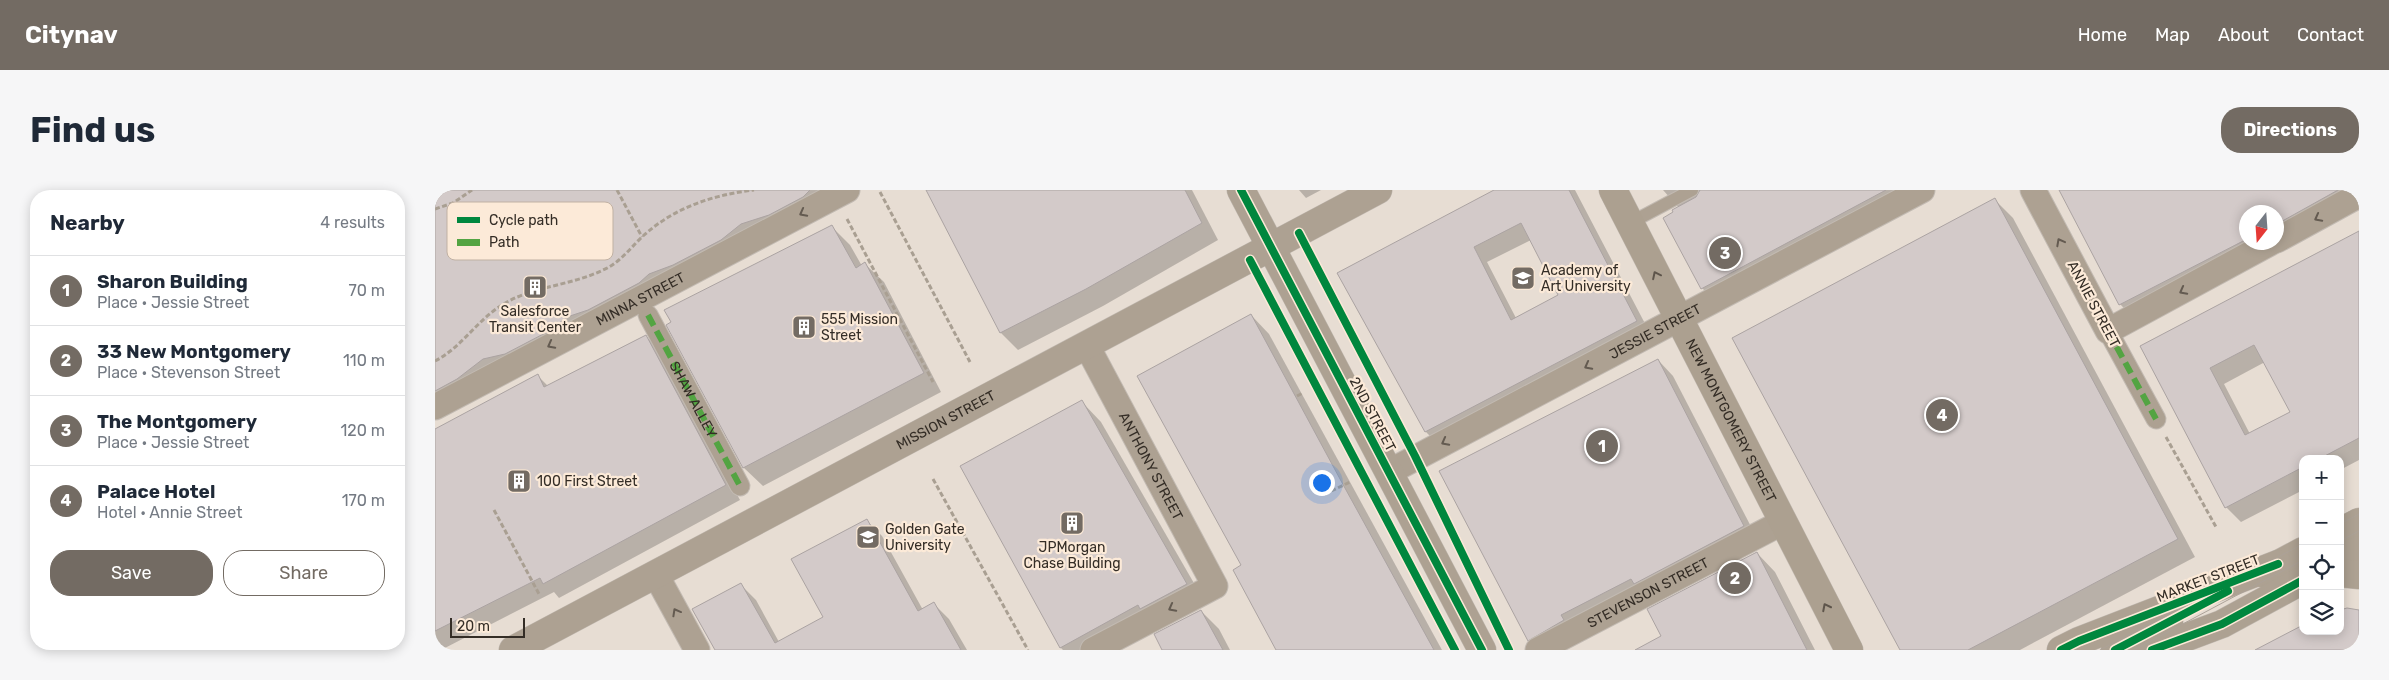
<!DOCTYPE html>
<html lang="en">
<head>
<meta charset="utf-8">
<style>
  :root { --surface:#fff; --page:#f6f6f7; --text:#1f2937; --muted:#747a83; --line:#e0e1e3; --accent:#736b63 }
  body { margin:0; font-family:Rubik,sans-serif; background:var(--page); color:var(--text) }
  .controls { position:absolute; right:15px; bottom:15px; display:grid; overflow:hidden; border-radius:10px; box-shadow:0 2px 12px #0003 }
  .controls button { width:45px; height:45px; display:grid; place-items:center; padding:0; border:0; border-bottom:1px solid var(--line); background:var(--surface); color:var(--text); font:25px sans-serif }
  .compass { position:absolute; left:1804px; top:15px; width:45px; height:45px; border-radius:50%; background:var(--surface); box-shadow:0 2px 12px #0003; rotate:197deg }
  .scale { position:absolute; left:15px; bottom:12px; width:75px; box-sizing:border-box; padding-left:5px; border:2px solid #342d26; border-top:0; font-size:14px; line-height:18px; white-space:nowrap; color:#342d26; -webkit-text-stroke:4px #fcead8; paint-order:stroke }
  .you { position:absolute; left:886px; top:292px; width:18px; height:18px; margin:-12px; border:4px solid #fff; border-radius:50%; background:#1a73e8; box-shadow:0 0 0 8px #1a73e833 }
  .badge { display:grid; place-items:center; width:32px; height:32px; border-radius:50%; background:var(--accent); color:#fff; font-size:16px; font-weight:700 }
  .pin { position:absolute; translate:-50% -50%; border:2px solid #fff; box-shadow:0 1px 5px #0006 }
  .list { margin:0; padding:0; list-style:none }
  h2 { display:flex; justify-content:space-between; align-items:center; height:65px; margin:0; padding:0 20px; font-size:21px }
  h2 small { font-size:16px; font-weight:400; color:var(--muted) }
  .list li { display:grid; grid-template-columns:32px 1fr auto; gap:15px; align-items:center; box-sizing:border-box; height:70px; padding:0 20px; border-top:1px solid var(--line) }
  .list b { display:block; font-size:19px; white-space:nowrap }
  .list p { margin:0; font-size:16px; white-space:nowrap; color:var(--muted) }
  .list em { font-size:16px; font-style:normal; color:var(--muted) }
  .actions { display:flex; gap:10px; padding:15px 20px }
  .actions a { flex:1; padding:11px 0; border:1px solid var(--accent); border-radius:20px; text-align:center; font-size:18px; color:var(--accent) }
  .actions .main { background:var(--accent); color:#fff }
  .icon { flex:none; width:28px; height:28px; fill:none; stroke:currentColor; stroke-width:2; stroke-linecap:round; stroke-linejoin:round }
  .map { position:relative; flex:none; width:1924px; height:460px; overflow:hidden; border-radius:20px }
  header { display:flex; align-items:center; gap:30px; box-sizing:border-box; height:70px; padding:0 25px; background:var(--accent); color:#fff }
  header strong { font-size:24px }
  nav { display:flex; gap:28px; margin-inline-start:auto; font-size:18px }
  .intro { display:flex; align-items:center; justify-content:space-between; box-sizing:border-box; height:120px; padding:0 30px }
  h1 { margin:0; font-size:35px }
  .button { padding:12px 22px; border-radius:20px; background:var(--accent); color:#fff; font-size:18px; font-weight:700 }
  main { display:flex; gap:30px; padding:0 30px }
  aside { flex:1; background:var(--surface); border-radius:20px; box-shadow:0 2px 12px #0003 }
  .map>svg:first-child { display:block }
</style>
</head>
<body>
<header>
<strong>Citynav</strong>
<nav><a>Home</a><a>Map</a><a>About</a><a>Contact</a></nav>
</header>
<div class="intro"><h1>Find us</h1><a class="button">Directions</a></div>
<main>
<aside>
<h2>Nearby<small>4 results</small></h2>
<ul class="list">
<li><span class="badge">1</span><div><b>Sharon Building</b><p>Place · Jessie Street</p></div><em>70 m</em></li>
<li><span class="badge">2</span><div><b>33 New Montgomery</b><p>Place · Stevenson Street</p></div><em>110 m</em></li>
<li><span class="badge">3</span><div><b>The Montgomery</b><p>Place · Jessie Street</p></div><em>120 m</em></li>
<li><span class="badge">4</span><div><b>Palace Hotel</b><p>Hotel · Annie Street</p></div><em>170 m</em></li>
</ul>
<div class="actions"><a class="main">Save</a><a>Share</a></div>
</aside>
<div class="map">
<svg width="1924" height="460" viewBox="0 0 1924 460">
  <rect width="100%" height="100%" fill="#e7ddd3"/>
  <g fill="#0003" fill-rule="evenodd">
    <path d="M0,0H425L0,227Z"/>
    <path d="M493,0H757L783,50L668,116L583,160L566,143Z"/>
    <path d="M864,0H886L871,8Z"/>
    <path d="M1062,0H1140L1216,145L1005,256L991,242L904,83ZM1096,50L1125,106L1081,128L1052,72Z"/>
    <path d="M1228,0H1499L1284,115L1267,98L1244,18Z"/>
    <path d="M1625,0H1924V12L1700,130L1685,114ZM1812,22H1842V52H1812Z"/>
    <path d="M1560,10L1578,28L1760,367L1585,460H1466Z"/>
    <path d="M397,37L415,55L427,76L430,74L449,92L506,202L328,296L309,278L233,135Z"/>
    <path d="M1924,42V270L1905,280V269H1868V300L1806,332L1791,317L1706,156ZM1830,172L1857,222L1815,244L1789,194Z"/>
    <path d="M816,125L834,144L1007,460H843L808,376Z"/>
    <path d="M211,146L225,161L305,310L124,408L119,402L6,460H0V241L103,186L113,196Z"/>
    <path d="M1223,170L1238,186L1324,352L1106,459L1090,444Z"/>
    <path d="M647,212L666,232L771,414L677,460H628L626,458L527,277Z"/>
    <path d="M431,330L447,346L488,420L499,414L514,429L532,460H281L306,395L321,410L344,452L390,427Z"/>
    <path d="M1322,363L1340,382L1380,460H1203L1228,447Z"/>
    <path d="M766,421L784,439L795,460H729Z"/>
  </g>
  <g fill="#d3cac9" stroke="#aba3a2" fill-rule="evenodd">
    <path d="M0,0H375L368,7L334,25L306,34L286,50L238,75L214,84L204,93L153,120L132,127L114,141L70,164L48,169L22,189L0,201Z"/>
    <path d="M491,0H750L767,33L651,99L565,143Z"/>
    <path d="M1059,0H1134L1202,131L990,242L902,83ZM1086,33L1123,105L1076,130L1039,57Z"/>
    <path d="M1265,0H1451L1266,99L1228,28L1238,22L1237,20L1261,7Z"/>
    <path d="M1624,0H1903L1842,34V22H1812V49L1684,115Z"/>
    <path d="M1560,8L1743,349L1533,460H1465L1297,148Z"/>
    <path d="M397,35L421,78L430,72L489,183L308,278L231,135L236,132L229,120Z"/>
    <path d="M1924,41V248L1884,269H1868V277L1790,318L1705,156ZM1819,155L1855,222L1810,245L1775,178Z"/>
    <path d="M816,124L905,289L999,460H841L798,380L806,375L702,186Z"/>
    <path d="M211,145L291,295L108,394L105,388L0,441V239L103,184L109,197Z"/>
    <path d="M1223,169L1309,336L1199,394L1196,389L1126,425L1129,430L1093,451L1004,281Z"/>
    <path d="M647,210L752,394L705,419L703,415L625,458L525,276Z"/>
    <path d="M432,329L483,421L499,412L526,460H280L257,419L306,393L340,453L388,427L356,369Z"/>
    <path d="M1322,362L1372,460H1200L1226,446L1212,419Z"/>
    <path d="M1912,418L1924,420V460H1820L1868,435V441H1905V420Z"/>
    <path d="M766,420L788,460H727L719,444Z"/>
  </g>
  <g fill="none" stroke-linecap="round" stroke-linejoin="round">
    <g stroke="#c2bab2" stroke-width="14">
      <path id="service" d="M1195,33L1257,0"/>
    </g>
    <g stroke="#c2bab2" stroke-width="21">
      <g id="pedestrian">
        <path d="M213,125L305,296"/>
        <path d="M1673,141L1721,229"/>
      </g>
    </g>
    <g stroke="#c2bab2" stroke-width="27">
      <g id="minor">
        <path d="M1598,0L1673,141L1837,52"/>
        <path d="M1842,50L1924,5"/>
        <path id="s1" d="M652,156L780,396L658,460"/>
        <path id="s2" d="M0,217L412,0"/>
        <path id="s3" d="M954,282L1487,0"/>
        <path d="M221,385L262,460"/>
        <path id="s4" d="M1103,460L1348,332"/>
      </g>
    </g>
    <g stroke="#c2bab2" stroke-width="29">
      <g id="tertiary">
        <path d="M806,0L1047,460"/>
        <path d="M1905,342L1924,332"/>
        <path d="M1905,370L1924,360"/>
        <path d="M1827,383L1868,361"/>
        <path d="M1905,383L1924,385"/>
        <path id="s5" d="M78,460L943,0"/>
        <path d="M1626,460L1644,451L1843,374"/>
        <path d="M1680,460L1734,432"/>
        <path d="M1717,460L1787,434L1868,390"/>
      </g>
    </g>
    <g stroke="#c2bab2" stroke-width="29">
      <g id="secondary">
        <path id="s6" d="M1178,0L1414,460"/>
      </g>
    </g>
    <g stroke="#a99f92" stroke-width="3" stroke-dasharray="5 2.5" stroke-linecap="butt">
      <path d="M182,0L207,47"/>
      <path d="M445,2L535,172"/>
      <path d="M0,19L18,13L37,0"/>
      <path d="M412,29L498,192"/>
      <path d="M0,171C24,159 39,135 61,119C92,96 133,97 168,80C185,73 195,58 208,46C240,17 278,5 319,0"/>
      <path d="M862,206L868,203"/>
      <path d="M1731,247L1781,337"/>
      <path d="M498,289L593,460"/>
      <path d="M885,300L888,305L915,292"/>
      <path d="M59,320L104,404"/>
    </g>
    <use href="#service" stroke="#ada192" stroke-width="12"/>
    <use href="#pedestrian" stroke="#ada192" stroke-width="19"/>
    <use href="#minor" stroke="#ada192" stroke-width="25"/>
    <use href="#tertiary" stroke="#ada192" stroke-width="28"/>
    <use href="#secondary" stroke="#aca090" stroke-width="28"/>
    <g stroke="#aca298" stroke-width="1">
      <path d="M1905,334L1924,324"/>
      <path d="M1905,351L1924,341"/>
      <path d="M1665,460L1868,354"/>
      <path d="M1699,460L1868,370"/>
    </g>
    <g stroke="#53a442" stroke-width="6" stroke-dasharray="12 6" stroke-linecap="butt">
      <path id="s7" d="M213,125L305,296"/>
      <path d="M1673,141L1721,229"/>
    </g>
    <g stroke="#fcead8" stroke-width="11">
      <g id="cycleway">
        <path d="M806,0L1047,460"/>
        <path d="M864,43L980,266L1074,460"/>
        <path d="M815,70L1020,460"/>
        <path d="M1626,460L1644,451L1843,374"/>
        <path d="M1680,460L1793,401"/>
        <path d="M1717,460L1787,434L1868,390"/>
      </g>
    </g>
    <use href="#cycleway" stroke="#00873e" stroke-width="8"/>
  </g>
  <defs><path id="oneway-chevron" d="M-2-3.5L2.5 0L-2 3.5" fill="none" stroke-width="1.6" stroke-linecap="round" stroke-linejoin="round" transform="scale(1.25)"/></defs>
  <g stroke="#645b51">
    <use href="#oneway-chevron" transform="translate(368 23) rotate(152)"/>
    <use href="#oneway-chevron" transform="translate(1883 28) rotate(152)"/>
    <use href="#oneway-chevron" transform="translate(1625 52) rotate(-118)"/>
    <use href="#oneway-chevron" transform="translate(1748 101) rotate(152)"/>
    <use href="#oneway-chevron" transform="translate(116 155) rotate(152)"/>
    <use href="#oneway-chevron" transform="translate(1153 176) rotate(152)"/>
    <use href="#oneway-chevron" transform="translate(1010 252) rotate(152)"/>
    <use href="#oneway-chevron" transform="translate(737 418) rotate(152)"/>
    <use href="#oneway-chevron" transform="translate(241 422) rotate(-119)"/>
  </g>
  <g stroke="#5e554b">
    <use href="#oneway-chevron" transform="translate(1221 85) rotate(-116)"/>
    <use href="#oneway-chevron" transform="translate(1391 417) rotate(-117)"/>
  </g>
  <defs>
    <g id="university-square" transform="scale(1.25)"><rect x="-9" y="-9" width="18" height="18" rx="4" fill="#736b63" stroke="#fcead8"/><path d="M0-5L7-2L0 1L-7-2ZM-4 1L0 2.5L4 1V4Q0 6-4 4Z" fill="#fff"/></g>
    <g id="building-square" transform="scale(1.25)"><rect x="-9" y="-9" width="18" height="18" rx="4" fill="#736b63" stroke="#fcead8"/><path d="M-4-6H4V6H1V3H-1V6H-4ZM-2.5-4.3h1.7v1.8h-1.7ZM.8-4.3h1.7v1.8H.8ZM-2.5-1h1.7V.8h-1.7ZM.8-1h1.7V.8H.8Z" fill="#fff"/></g>
  </defs>
  <g fill-rule="evenodd">
    <use href="#university-square" x="1088" y="88"/>
    <use href="#building-square" x="100" y="97"/>
    <use href="#building-square" x="369" y="137"/>
    <use href="#building-square" x="84" y="291"/>
    <use href="#building-square" x="637" y="333"/>
    <use href="#university-square" x="433" y="347"/>
  </g>
  <g text-anchor="middle" stroke-width="4.5" stroke-linejoin="round" paint-order="stroke">
    <g font-size="14" fill="#342d26" stroke="#fcead8" text-anchor="start">
      <text x="1106" y="85">Academy of<tspan x="1106" dy="16">Art University</tspan></text>
      <text x="100" y="126" text-anchor="middle">Salesforce<tspan x="100" dy="16">Transit Center</tspan></text>
      <text x="386" y="134">555 Mission<tspan x="386" dy="16">Street</tspan></text>
      <text x="102" y="296">100 First Street</text>
      <text x="450" y="344">Golden Gate<tspan x="450" dy="16">University</tspan></text>
      <text x="637" y="362" text-anchor="middle">JPMorgan<tspan x="637" dy="16">Chase Building</tspan></text>
    </g>
    <g font-size="14" fill="#342d26" stroke="#fcead8">
      <text dy="5" stroke="none"><textPath href="#s2" startOffset="232">MINNA STREET</textPath></text>
      <text transform="translate(1659 114) rotate(62)" y="5">ANNIE STREET</text>
      <text dy="5" stroke="none"><textPath href="#s3" startOffset="301">JESSIE STREET</textPath></text>
      <text dy="5" stroke="none"><textPath href="#s7" startOffset="96">SHAW ALLEY</textPath></text>
      <text transform="translate(938 224) rotate(62)" y="5">2ND STREET</text>
      <text dy="5" stroke="none"><textPath href="#s6" startOffset="259">NEW MONTGOMERY STREET</textPath></text>
      <text dy="5" stroke="none"><textPath href="#s5" startOffset="490">MISSION STREET</textPath></text>
      <text dy="5" stroke="none"><textPath href="#s1" startOffset="136">ANTHONY STREET</textPath></text>
      <text transform="translate(1773 388) rotate(-21)" y="5">MARKET STREET</text>
      <text dy="5" stroke="none"><textPath href="#s4" startOffset="124">STEVENSON STREET</textPath></text>
    </g>
  </g>
  <rect x="12" y="12" width="166" height="58" rx="8" fill="#fcead8" stroke="#c0b1a3" stroke-width="1"/>
  <rect x="22" y="27" width="23" height="6" fill="#00873e"/>
  <rect x="22" y="49" width="23" height="7" fill="#53a442"/>
  <g font-size="14" fill="#342d26">
    <text x="54" y="35">Cycle path</text>
    <text x="54" y="57">Path</text>
  </g>
</svg>
<div class="controls">
<button>+</button>
<button>−</button>
<button><svg class="icon" aria-label="locate" viewBox="0 0 24 24"><circle cx="12" cy="12" r="6"/><path d="M12 2v4M12 18v4M2 12h4M18 12h4"/></svg></button>
<button><svg class="icon" aria-label="layers" viewBox="0 0 24 24"><path d="M12 4l9 5-9 5-9-5zM3 14l9 5 9-5"/></svg></button>
</div>
<svg class="compass" viewBox="-18 -18 36 36"><path d="M0-13l5 13h-10z" fill="#e53935"/><path d="M0 13l5-13h-10z" fill="#747a83"/></svg>
<div class="scale">20 m</div>
<div class="you"></div>
<div class="pin badge" style="left:1167px;top:256px">1</div>
<div class="pin badge" style="left:1300px;top:388px">2</div>
<div class="pin badge" style="left:1290px;top:63px">3</div>
<div class="pin badge" style="left:1507px;top:225px">4</div>
</div>
</main>
</body>
</html>
